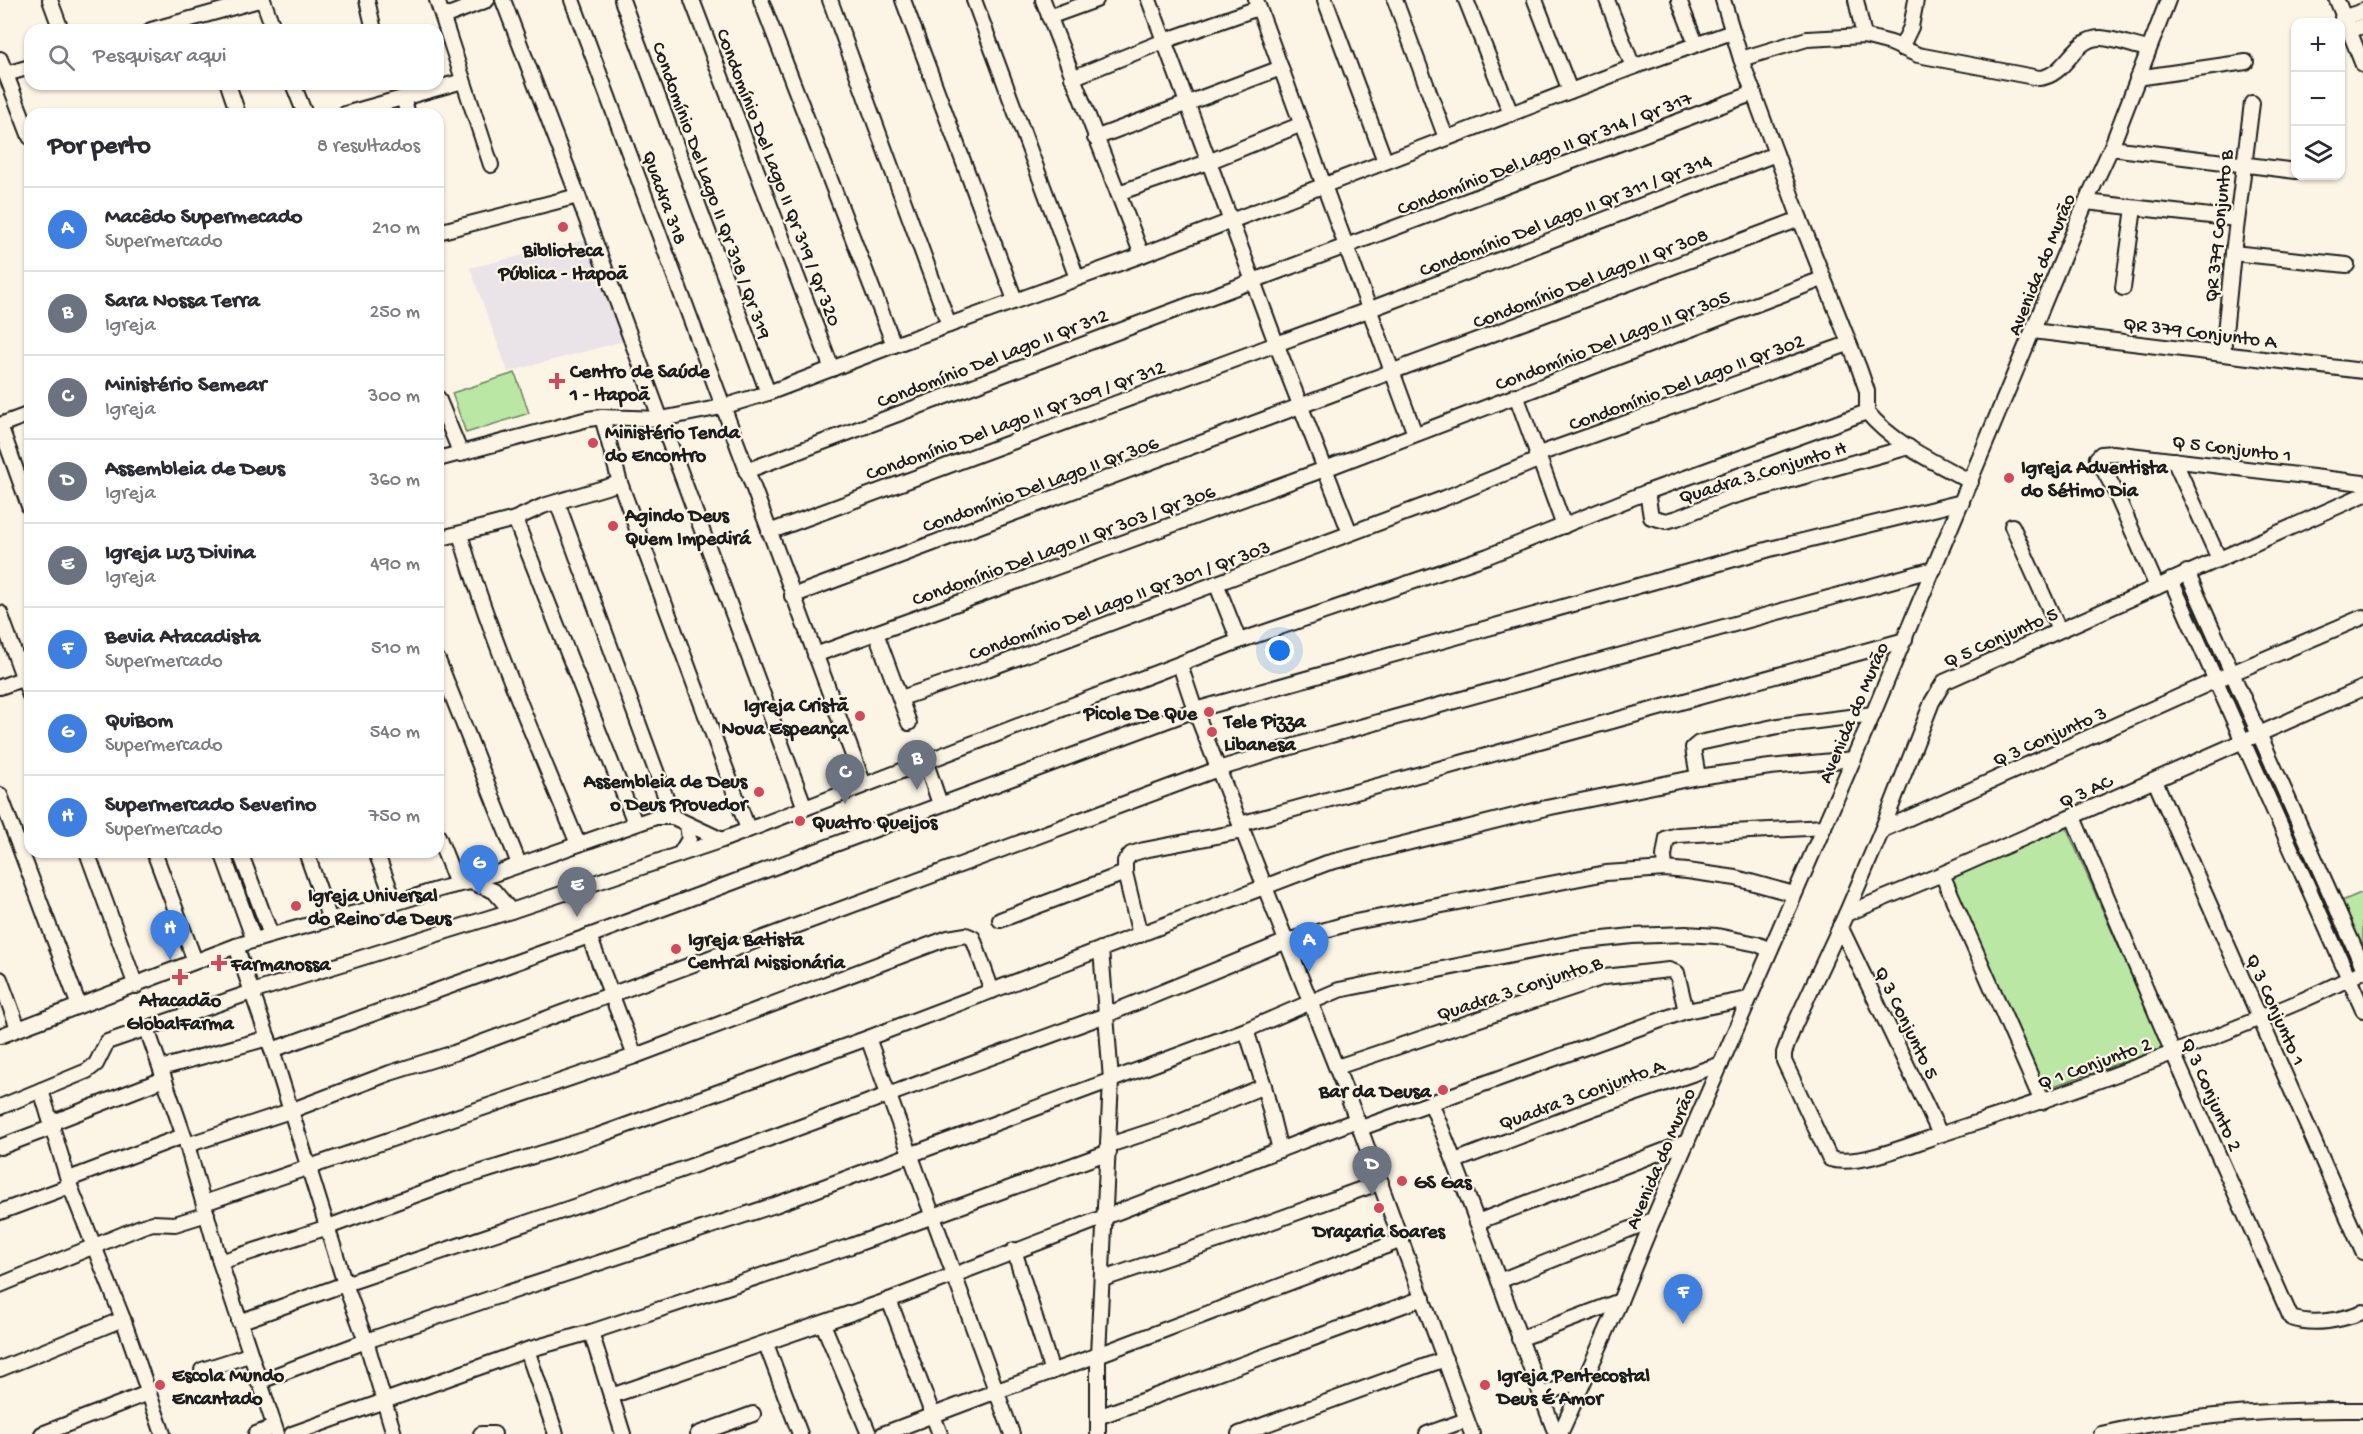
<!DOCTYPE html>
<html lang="pt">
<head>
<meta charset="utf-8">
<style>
  :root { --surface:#fff; --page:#f7f7f7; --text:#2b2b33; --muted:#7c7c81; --line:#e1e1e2; --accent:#d93025 }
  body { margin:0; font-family:"Gochi Hand",sans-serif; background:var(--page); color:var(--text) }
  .controls { position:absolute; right:18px; top:18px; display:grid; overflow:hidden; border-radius:12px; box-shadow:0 2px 4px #0004 }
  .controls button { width:54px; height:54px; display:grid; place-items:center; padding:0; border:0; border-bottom:2px solid var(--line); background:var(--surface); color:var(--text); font:30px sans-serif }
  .you { position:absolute; left:1280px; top:651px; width:21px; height:21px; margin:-15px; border:4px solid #fff; border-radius:50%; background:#1a73e8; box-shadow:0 0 0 9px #1a73e833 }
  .badge { display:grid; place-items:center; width:39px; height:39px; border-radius:50%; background:var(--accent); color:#fff; font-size:20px; font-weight:700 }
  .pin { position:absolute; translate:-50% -50px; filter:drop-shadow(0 2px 3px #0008) }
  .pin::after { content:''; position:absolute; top:32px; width:21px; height:18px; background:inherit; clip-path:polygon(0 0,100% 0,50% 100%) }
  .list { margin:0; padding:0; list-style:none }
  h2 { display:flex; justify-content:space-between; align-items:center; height:78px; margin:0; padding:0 24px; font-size:26px }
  h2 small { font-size:20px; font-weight:400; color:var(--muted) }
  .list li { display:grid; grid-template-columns:39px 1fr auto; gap:18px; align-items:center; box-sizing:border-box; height:84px; padding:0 24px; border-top:2px solid var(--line) }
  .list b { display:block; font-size:22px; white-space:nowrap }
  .list p { margin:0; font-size:20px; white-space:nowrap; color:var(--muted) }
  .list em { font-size:20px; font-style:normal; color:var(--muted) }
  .icon { flex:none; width:33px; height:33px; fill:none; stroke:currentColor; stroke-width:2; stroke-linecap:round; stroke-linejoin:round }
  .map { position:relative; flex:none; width:2363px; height:1434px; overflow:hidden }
  .search { position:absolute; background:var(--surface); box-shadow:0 2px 4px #0004; left:24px; top:24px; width:420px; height:66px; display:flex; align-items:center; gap:15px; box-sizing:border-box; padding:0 21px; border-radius:18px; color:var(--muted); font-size:22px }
  .panel { position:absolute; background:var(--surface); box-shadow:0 2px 4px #0004; left:24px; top:108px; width:420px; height:750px; border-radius:18px }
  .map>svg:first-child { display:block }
</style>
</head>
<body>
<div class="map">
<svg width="2363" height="1434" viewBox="0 0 2363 1434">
  <rect width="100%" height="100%" fill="#fcf5e5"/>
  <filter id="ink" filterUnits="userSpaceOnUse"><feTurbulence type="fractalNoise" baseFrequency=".0167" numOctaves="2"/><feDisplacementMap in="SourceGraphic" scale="12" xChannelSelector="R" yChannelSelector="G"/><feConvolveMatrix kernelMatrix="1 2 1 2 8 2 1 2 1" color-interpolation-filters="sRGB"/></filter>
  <g filter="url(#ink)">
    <path fill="#eae3e7" d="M589,239L624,341L508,372L470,268Z"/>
    <g fill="#bbe7a5" stroke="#6c8260" stroke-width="1.5">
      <path d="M515,373L529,413L466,433L452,393Z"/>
      <path d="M2066,827L2163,1048L2045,1089L1950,878Z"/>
      <path d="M2363,892V949L2342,901Z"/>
    </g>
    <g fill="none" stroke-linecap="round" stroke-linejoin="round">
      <g stroke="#1c1c1c" stroke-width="18">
        <g id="minor">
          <path d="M50,0L61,30"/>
          <path d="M263,0L274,30"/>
          <path d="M367,0L374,30"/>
          <path d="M437,0L491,165"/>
          <path d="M503,0L578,196"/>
          <path d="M572,0L864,785"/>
          <path d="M622,0L768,393"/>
          <path d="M692,0L832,369"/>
          <path d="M761,0L894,345"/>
          <path d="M830,0L949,325"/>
          <path d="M903,0L1015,300"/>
          <path d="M974,0L1077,278"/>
          <path d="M1043,0L1142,255"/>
          <path d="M1149,0L1276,343L1350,533"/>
          <path d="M1256,0L1415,434"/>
          <path d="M1325,0L1385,161"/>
          <path d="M1395,0L1446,138"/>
          <path d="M1466,0L1511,114"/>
          <path d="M1535,0L1570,91"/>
          <path d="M1607,0L1633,67"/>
          <path d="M1679,0L1696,44"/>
          <path d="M1723,0L1741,59L1800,219L1859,368L1867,391V412"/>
          <path d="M1856,0L1864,36"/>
          <path d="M2337,0L2363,65"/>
          <path d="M443,17L487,0"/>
          <path d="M1049,17L1096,0"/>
          <path d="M2342,18L2363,11"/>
          <path d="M151,30L259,0"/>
          <path d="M2348,31L2363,26"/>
          <path d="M1901,48L1911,27L1916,0"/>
          <path d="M0,59L30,137"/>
          <path d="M1741,59L1807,39L1864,36L1891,43L1918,55L2039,78C2067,76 2073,37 2101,38C2116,39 2133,46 2148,49"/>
          <path d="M6,74L30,67"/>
          <path d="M1072,78L1164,41L1258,8"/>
          <path d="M2137,78L2246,62"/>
          <path d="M228,84L238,114"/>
          <path d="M293,84L305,114"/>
          <path d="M403,98L408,114"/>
          <path d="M345,114L463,81"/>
          <path d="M1095,138L1281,68"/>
          <path d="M2111,148L2296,171"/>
          <path d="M1118,193L1208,162L1302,124"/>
          <path d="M2086,202L2237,219"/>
          <path d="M438,232L578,196L805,808"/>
          <path d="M2233,253L2347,265"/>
          <path d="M2123,288L2134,208"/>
          <path d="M2033,331L2363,371"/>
          <path d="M2223,353L2233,253L2252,103"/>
          <path d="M1516,395L1564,526"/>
          <path d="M438,398L461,454"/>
          <path d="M1867,412C1893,444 1935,462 1971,482"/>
          <path d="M602,417L620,483L748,829"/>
          <path d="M0,425L30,509"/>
          <path d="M0,425L30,414"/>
          <path d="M1536,455L1848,344"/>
          <path d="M438,459L588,419L602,417L661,419L722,407L768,393L894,345L1142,255L1633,67L1732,32"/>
          <path d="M2174,460L2219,559"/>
          <path d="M746,471L1754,93"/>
          <path d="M1647,492L1651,517L1666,521L1677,518L1730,497L1909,447"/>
          <path d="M557,502L673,817"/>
          <path d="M515,519L635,823"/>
          <path d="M2012,526L2059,630"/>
          <path d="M769,532L1368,310L1776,154"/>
          <path d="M460,534C491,640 536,742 578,844"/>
          <path d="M438,539L515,519L543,506L620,483"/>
          <path d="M2187,572L2363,967"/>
          <path d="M2171,580L2363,1010"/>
          <path d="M1216,583L1239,641"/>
          <path d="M2157,587L2113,487L2097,458L2101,454L2113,453L2363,483"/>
          <path d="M792,596L1800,219"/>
          <path d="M0,613L30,696"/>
          <path d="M876,633L909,723"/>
          <path d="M815,655L1325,469L1822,279"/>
          <path d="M438,660L519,864"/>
          <path d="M1180,665L1195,710L1357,1120L1472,1434"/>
          <path d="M0,687L30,676"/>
          <path d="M2363,688L1942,874L1846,914L1794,1026L1784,1053V1061L1830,1159C1859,1168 1919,1141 1948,1132C2042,1102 2134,1069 2226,1032C2272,1013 2319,995 2363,971"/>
          <path d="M901,698L987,669L1445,498L1538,460"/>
          <path d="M926,763L940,804"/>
          <path d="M1698,777L1693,748L1699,743L1778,726L1873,714"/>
          <path d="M2155,781L2363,1252"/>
          <path d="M0,795L79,1006"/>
          <path d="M2073,817L2173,1053L2291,1318C2315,1326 2340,1320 2363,1312"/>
          <path d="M1240,824L1905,640"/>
          <path d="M1882,830L2232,673L2363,617"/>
          <path d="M438,836L457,884"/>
          <path d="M87,852L136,986"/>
          <path d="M154,852L195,961"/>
          <path d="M222,852L254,940"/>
          <path d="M240,852L271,935"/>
          <path d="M306,852L330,920"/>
          <path d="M376,852L395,903"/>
          <path d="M680,854L689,839L687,824"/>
          <path d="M1665,869L1664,856L1667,838L1678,835L1824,827"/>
          <path d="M1942,874L2042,1102"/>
          <path d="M471,882L494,891L511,911"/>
          <path d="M1846,914L1882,830L1932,702L1944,682L2363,495"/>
          <path d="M1000,920L1125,873"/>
          <path d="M1840,926L1940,1134"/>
          <path d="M1140,935L1125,873V861L1131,854L1144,850L1243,831"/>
          <path d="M589,936L635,1056"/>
          <path d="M236,946L272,1050L345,1284L366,1341L394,1434"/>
          <path d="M0,979L18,1028"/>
          <path d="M147,1029L187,1145L220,1262L277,1434"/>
          <path d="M1246,1030L1264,1086L1280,1150"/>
          <path d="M0,1036L236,946C285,930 336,918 387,905C415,898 442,886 471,882L656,817H673L722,840"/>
          <path d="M868,1038L1012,1434"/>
          <path d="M272,1050L589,936L1195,710L1770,549L1962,502"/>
          <path d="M1337,1067L1604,977L1669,970L1677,973L1686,1011"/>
          <path d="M161,1068L268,1038"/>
          <path d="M41,1090L70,1186L123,1319L163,1434"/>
          <path d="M1431,1103C1476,1212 1513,1324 1556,1434"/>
          <path d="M0,1107L87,1071L96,1064L107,1042L252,992L511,911L722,840L1239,641L1488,556L1647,492L1867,412"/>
          <path d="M51,1123L164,1079"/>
          <path d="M1361,1128L1686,1011L1748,999"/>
          <path d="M187,1145L290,1111L390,1073L454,1053L1218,769L1331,735L1934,569"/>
          <path d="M1109,1145L1170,1125L1264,1086"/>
          <path d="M0,1147L53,1127"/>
          <path d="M1455,1161L1591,1109L1721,1064"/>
          <path d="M69,1179L183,1136"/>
          <path d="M204,1203L635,1056L948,938L966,935L973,938L992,991"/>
          <path d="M0,1212L70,1186"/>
          <path d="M1477,1222L1687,1142"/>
          <path d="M1014,1250L1052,1372"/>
          <path d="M220,1262L328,1227L456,1180L597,1136L868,1038L1327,863L1546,808L1698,777L1770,767L1854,759"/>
          <path d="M1103,1279L1243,1232L1381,1182"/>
          <path d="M1499,1281L1653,1220"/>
          <path d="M0,1285L143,1226L153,1223L175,1224L207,1214"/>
          <path d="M889,1300L940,1434"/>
          <path d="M239,1322L345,1284L618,1192L754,1144L1106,1015L1287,941L1350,923L1606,873L1665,869L1687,871L1736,878L1794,894"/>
          <path d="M823,1324L869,1434"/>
          <path d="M591,1332L623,1434"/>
          <path d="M1519,1339L1620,1301"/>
          <path d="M766,1344L800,1434"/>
          <path d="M527,1350L556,1434"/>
          <path d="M0,1369L123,1319"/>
          <path d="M202,1370L249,1355"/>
          <path d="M258,1382L366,1341L498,1296L775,1205L1246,1030L1339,990L1576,942L1632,936L1686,934L1717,936L1757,944L1770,950"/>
          <path d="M1541,1395L1583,1380"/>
          <path d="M611,1396L889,1300L1357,1120"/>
          <path d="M1098,1417L1423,1298"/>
          <path d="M42,1434L148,1393"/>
          <path d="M256,1434L274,1427"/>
          <path d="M292,1434L527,1350L591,1332L851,1246L1109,1152"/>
          <path d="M481,1434H494"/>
          <path d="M698,1434L753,1414"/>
          <path d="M883,1434L997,1391L1098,1355L1402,1240"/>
          <path d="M1098,1434V1355L1111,1080L1101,949"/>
          <path d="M1239,1434L1445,1359"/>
          <path d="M1427,1434L1466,1420"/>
          <path d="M1560,1434L1620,1301L1653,1220L1873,714L2086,202L2111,148L2168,0"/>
          <path d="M2101,1434C2186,1415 2275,1409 2363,1410"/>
        </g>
      </g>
      <use href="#minor" stroke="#fcf5e5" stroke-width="14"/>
    </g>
  </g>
  <g fill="#d1495b" stroke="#fcf5e5" stroke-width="2">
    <circle cx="563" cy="227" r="6"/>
    <path d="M554 372h6v6h6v6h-6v6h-6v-6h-6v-6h6z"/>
    <circle cx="593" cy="443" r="6"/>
    <circle cx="2009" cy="478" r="6"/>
    <circle cx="613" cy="526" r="6"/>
    <circle cx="1209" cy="712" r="6"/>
    <circle cx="860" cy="716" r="6"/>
    <circle cx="1212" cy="732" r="6"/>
    <circle cx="759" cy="792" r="6"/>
    <circle cx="800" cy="821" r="6"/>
    <circle cx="296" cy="906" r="6"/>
    <circle cx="676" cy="949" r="6"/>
    <path d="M216 954h6v6h6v6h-6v6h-6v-6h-6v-6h6z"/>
    <path d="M177 968h6v6h6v6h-6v6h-6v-6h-6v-6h6z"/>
    <circle cx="1443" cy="1090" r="6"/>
    <circle cx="1402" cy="1181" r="6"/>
    <circle cx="1379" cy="1208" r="6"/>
    <circle cx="160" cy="1385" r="6"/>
    <circle cx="1485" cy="1385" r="6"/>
  </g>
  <g text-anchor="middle" stroke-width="4.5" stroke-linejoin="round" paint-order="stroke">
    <g font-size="20" fill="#1c1c1c" stroke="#fcf5e5">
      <text transform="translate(1544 152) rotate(-21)" y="7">Condomínio Del Lago II Qr 314 / Qr 317</text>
      <text transform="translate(780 177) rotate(69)" y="7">Condomínio Del Lago II Qr 319 / Qr 320</text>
      <text transform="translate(713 190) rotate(70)" y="7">Condomínio Del Lago II Qr 318 / Qr 319</text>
      <text transform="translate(666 197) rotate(70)" y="7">Quadra 318</text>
      <text transform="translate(1565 214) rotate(-21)" y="7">Condomínio Del Lago II Qr 311 / Qr 314</text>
      <text transform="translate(2217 226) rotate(-84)" y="7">QR 379 Conjunto B</text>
      <text transform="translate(2040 264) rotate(-68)" y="7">Avenida do Murão</text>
      <text transform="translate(1590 277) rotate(-21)" y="7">Condomínio Del Lago II Qr 308</text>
      <text transform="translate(2200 331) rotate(7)" y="7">QR 379 Conjunto A</text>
      <text transform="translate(1612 339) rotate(-21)" y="7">Condomínio Del Lago II Qr 305</text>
      <text transform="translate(992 357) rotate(-21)" y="7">Condomínio Del Lago II Qr 312</text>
      <text transform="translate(1686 381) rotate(-20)" y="7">Condomínio Del Lago II Qr 302</text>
      <text transform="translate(1015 419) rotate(-20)" y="7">Condomínio Del Lago II Qr 309 / Qr 312</text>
      <text transform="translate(2232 447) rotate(7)" y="7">Q 5 Conjunto 1</text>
      <text transform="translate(1762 471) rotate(-17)" y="7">Quadra 3 Conjunto H</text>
      <text transform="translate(1040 483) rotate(-20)" y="7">Condomínio Del Lago II Qr 306</text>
      <text transform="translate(1063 544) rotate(-20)" y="7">Condomínio Del Lago II Qr 303 / Qr 306</text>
      <text transform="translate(1119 599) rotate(-20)" y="7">Condomínio Del Lago II Qr 301 / Qr 303</text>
      <text transform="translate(2000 636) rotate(-24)" y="7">Q 5 Conjunto 5</text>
      <text transform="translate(1852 712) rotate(-67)" y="7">Avenida do Murão</text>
      <text transform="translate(2049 735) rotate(-24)" y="7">Q 3 Conjunto 3</text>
      <text transform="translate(2085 790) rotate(-24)" y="7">Q 3 AC</text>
      <text transform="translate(1519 987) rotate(-18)" y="7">Quadra 3 Conjunto B</text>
      <text transform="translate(2277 1009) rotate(66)" y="7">Q 3 Conjunto 1</text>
      <text transform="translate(1908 1022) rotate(64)" y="7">Q 3 Conjunto 5</text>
      <text transform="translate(2094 1062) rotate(-20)" y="7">Q 1 Conjunto 2</text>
      <text transform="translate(1581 1093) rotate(-20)" y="7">Quadra 3 Conjunto A</text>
      <text transform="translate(2213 1094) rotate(66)" y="7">Q 3 Conjunto 2</text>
      <text transform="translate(1659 1158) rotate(-67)" y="7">Avenida do Murão</text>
    </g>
    <g font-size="20" font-weight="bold" fill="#1c1c1c" stroke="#fcf5e5" text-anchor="start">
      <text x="563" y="256" text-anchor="middle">Biblioteca<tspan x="563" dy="23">Pública - Itapoã</tspan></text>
      <text x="570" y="377">Centro de Saúde<tspan x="570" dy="23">1 - Itapoã</tspan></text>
      <text x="605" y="438">Ministério Tenda<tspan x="605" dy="23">do Encontro</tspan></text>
      <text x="2021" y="473">Igreja Adventista<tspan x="2021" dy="23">do Sétimo Dia</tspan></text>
      <text x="625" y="521">Agindo Deus<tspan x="625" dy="23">Quem Impedirá</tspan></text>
      <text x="848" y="711" text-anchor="end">Igreja Cristã<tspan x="848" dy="23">Nova Espeança</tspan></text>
      <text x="1197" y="719" text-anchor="end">Picole De Que</text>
      <text x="1224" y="727">Tele Pizza<tspan x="1224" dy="23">Libanesa</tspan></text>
      <text x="747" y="787" text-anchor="end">Assembleia de Deus<tspan x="747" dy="23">o Deus Provedor</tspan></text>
      <text x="812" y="828">Quatro Queijos</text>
      <text x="308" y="901">Igreja Universal<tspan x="308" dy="23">do Reino de Deus</tspan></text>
      <text x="688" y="945">Igreja Batista<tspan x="688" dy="23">Central Missionária</tspan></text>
      <text x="231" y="970">Farmanossa</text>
      <text x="180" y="1006" text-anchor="middle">Atacadão<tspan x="180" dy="23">GlobalFarma</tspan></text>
      <text x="1431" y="1097" text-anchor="end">Bar da Deusa</text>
      <text x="1414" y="1188">GS Gas</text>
      <text x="1379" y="1237" text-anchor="middle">Draçaria Soares</text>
      <text x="172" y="1381">Escola Mundo<tspan x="172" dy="23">Encantado</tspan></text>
      <text x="1497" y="1381">Igreja Pentecostal<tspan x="1497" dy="23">Deus É Amor</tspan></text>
    </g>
  </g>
</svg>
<div class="controls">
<button>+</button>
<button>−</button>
<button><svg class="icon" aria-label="layers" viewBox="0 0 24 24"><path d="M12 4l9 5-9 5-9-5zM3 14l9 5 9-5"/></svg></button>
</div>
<div class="you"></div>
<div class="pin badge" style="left:1309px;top:972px;background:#3f7fe0">A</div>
<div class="pin badge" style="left:917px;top:790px;background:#6b7280">B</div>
<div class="pin badge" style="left:845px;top:804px;background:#6b7280">C</div>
<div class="pin badge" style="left:1372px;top:1196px;background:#6b7280">D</div>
<div class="pin badge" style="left:577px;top:917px;background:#6b7280">E</div>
<div class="pin badge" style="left:1683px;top:1324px;background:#3f7fe0">F</div>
<div class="pin badge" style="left:479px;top:895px;background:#3f7fe0">G</div>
<div class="pin badge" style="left:170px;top:960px;background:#3f7fe0">H</div>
<div class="search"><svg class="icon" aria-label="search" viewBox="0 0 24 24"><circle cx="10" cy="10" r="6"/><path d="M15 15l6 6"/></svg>Pesquisar aqui</div>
<section class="panel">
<h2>Por perto<small>8 resultados</small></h2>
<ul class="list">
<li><span class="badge" style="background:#3f7fe0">A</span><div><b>Macêdo Supermecado</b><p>Supermercado</p></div><em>210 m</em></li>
<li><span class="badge" style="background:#6b7280">B</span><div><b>Sara Nossa Terra</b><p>Igreja</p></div><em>250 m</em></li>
<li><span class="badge" style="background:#6b7280">C</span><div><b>Ministério Semear</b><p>Igreja</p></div><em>300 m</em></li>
<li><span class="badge" style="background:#6b7280">D</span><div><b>Assembleia de Deus</b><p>Igreja</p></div><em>360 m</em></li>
<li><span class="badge" style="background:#6b7280">E</span><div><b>Igreja Luz Divina</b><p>Igreja</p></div><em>490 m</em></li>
<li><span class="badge" style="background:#3f7fe0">F</span><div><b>Bevia Atacadista</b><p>Supermercado</p></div><em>510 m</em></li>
<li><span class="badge" style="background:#3f7fe0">G</span><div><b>QuiBom</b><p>Supermercado</p></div><em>540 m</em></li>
<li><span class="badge" style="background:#3f7fe0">H</span><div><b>Supermercado Severino</b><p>Supermercado</p></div><em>750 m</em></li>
</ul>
</section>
</div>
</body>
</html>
